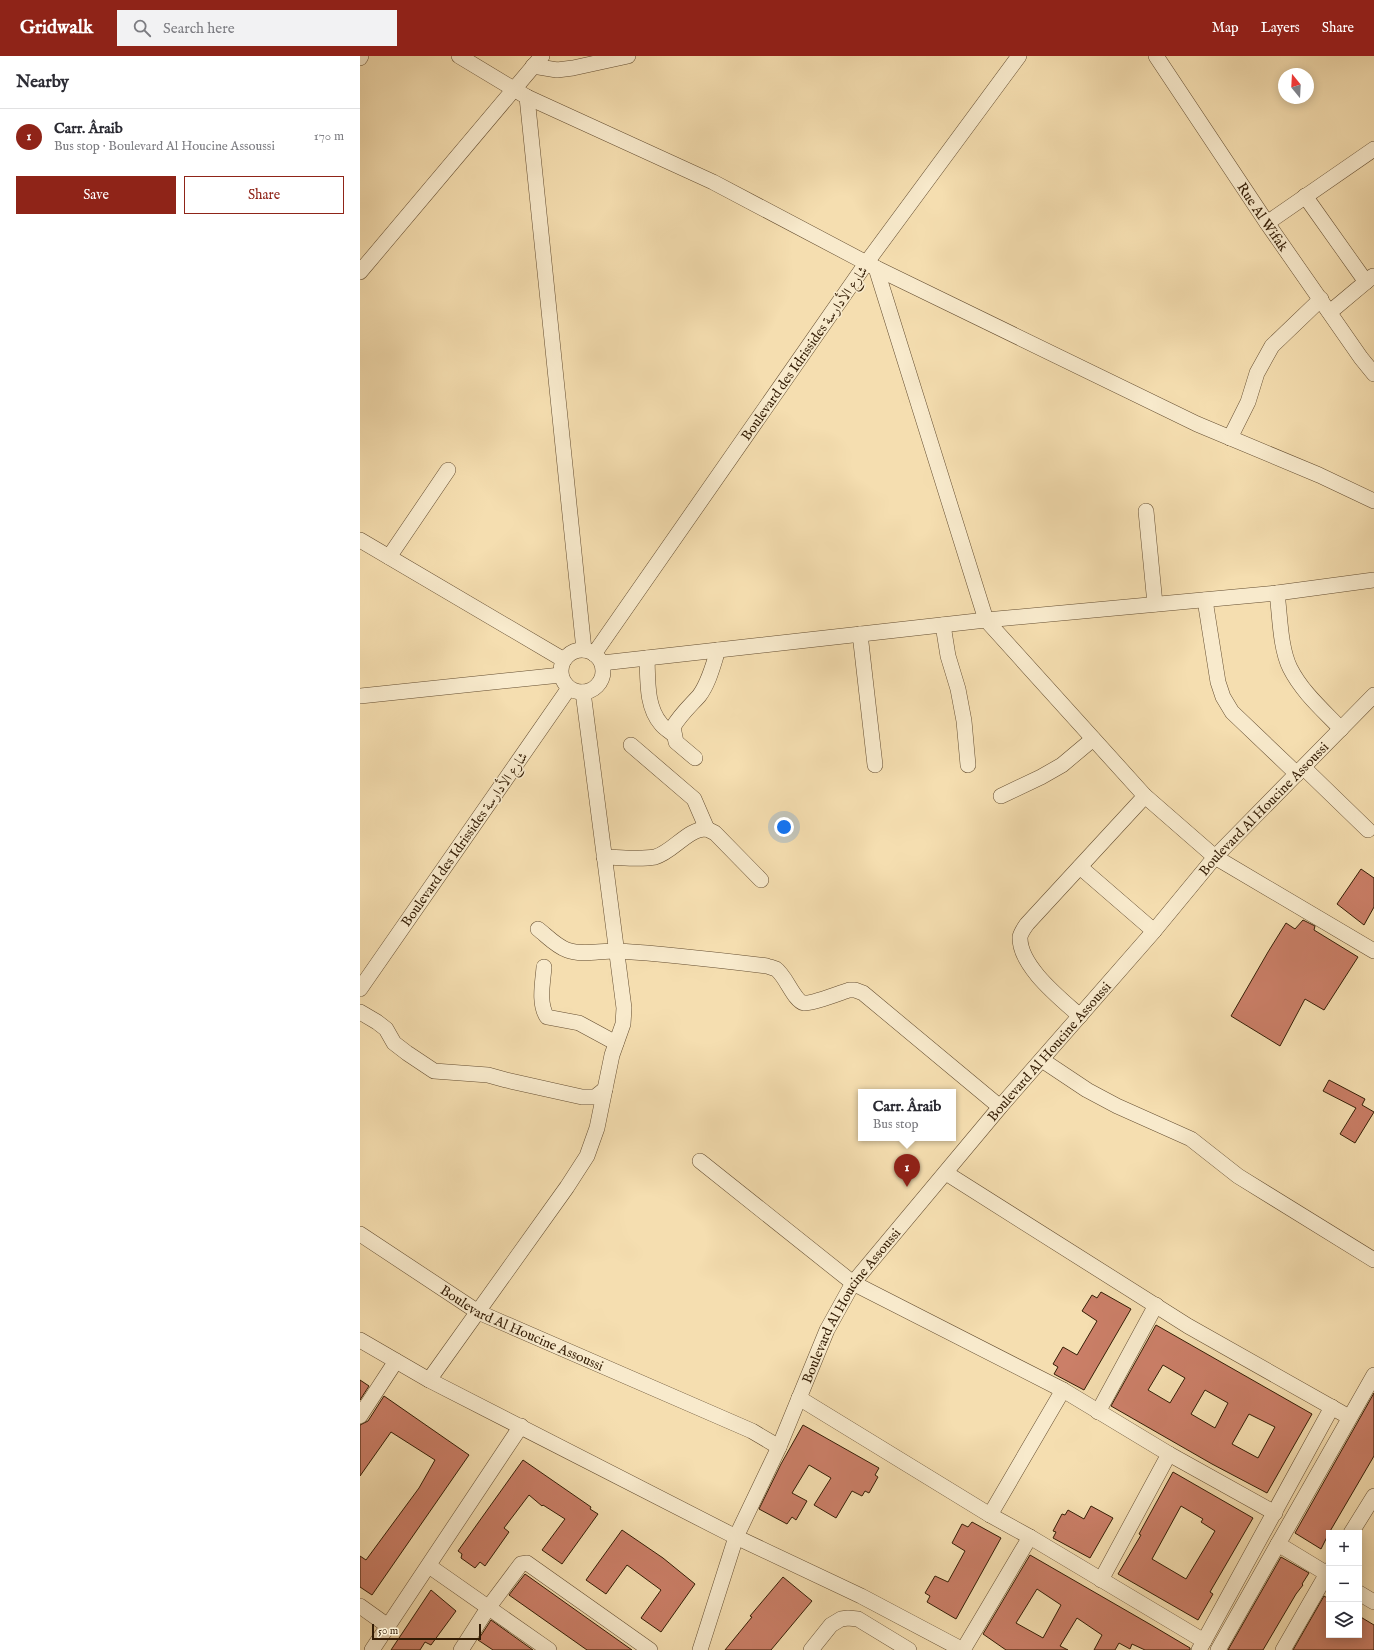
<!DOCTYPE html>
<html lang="en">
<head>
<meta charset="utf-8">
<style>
  :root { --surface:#fff; --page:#f2f2f3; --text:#2b2b33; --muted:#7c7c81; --line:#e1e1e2; --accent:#8f2418 }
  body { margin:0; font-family:"IM FELL English",Amiri,serif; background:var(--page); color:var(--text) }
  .controls { position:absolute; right:12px; bottom:12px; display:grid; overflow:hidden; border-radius:0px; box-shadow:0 2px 10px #0003 }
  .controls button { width:36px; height:36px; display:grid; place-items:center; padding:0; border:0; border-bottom:1px solid var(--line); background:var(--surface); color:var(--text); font:20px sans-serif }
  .compass { position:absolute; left:918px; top:12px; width:36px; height:36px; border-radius:50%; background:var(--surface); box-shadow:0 2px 10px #0003; rotate:342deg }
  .scale { position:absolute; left:12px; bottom:10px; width:109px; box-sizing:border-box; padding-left:4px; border:2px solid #341d05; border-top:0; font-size:11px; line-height:14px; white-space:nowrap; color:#341d05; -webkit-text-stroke:3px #f8eacc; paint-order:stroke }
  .you { position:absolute; left:424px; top:771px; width:14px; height:14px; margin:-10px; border:3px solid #fff; border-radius:50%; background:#1a73e8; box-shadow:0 0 0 6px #1a73e833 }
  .badge { display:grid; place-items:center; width:26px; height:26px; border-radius:50%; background:var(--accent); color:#fff; font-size:13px; font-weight:700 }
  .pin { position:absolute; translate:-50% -33px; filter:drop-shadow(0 1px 2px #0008) }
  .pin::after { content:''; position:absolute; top:21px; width:14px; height:12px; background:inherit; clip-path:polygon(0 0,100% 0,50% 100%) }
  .popup { position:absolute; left:498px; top:1033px; width:98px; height:52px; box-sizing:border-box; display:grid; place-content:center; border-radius:0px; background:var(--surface); filter:drop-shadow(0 1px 3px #0005); font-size:13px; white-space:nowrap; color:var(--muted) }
  .popup b { font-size:15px; color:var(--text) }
  .popup::after { content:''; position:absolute; left:50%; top:100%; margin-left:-8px; border:8px solid transparent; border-top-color:var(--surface) }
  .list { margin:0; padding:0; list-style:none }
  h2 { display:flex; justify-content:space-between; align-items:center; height:52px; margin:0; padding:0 16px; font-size:17px }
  h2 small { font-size:13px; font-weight:400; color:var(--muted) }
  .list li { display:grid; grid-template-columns:26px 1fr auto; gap:12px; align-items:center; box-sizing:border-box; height:56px; padding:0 16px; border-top:1px solid var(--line) }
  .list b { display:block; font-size:15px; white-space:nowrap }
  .list p { margin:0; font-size:13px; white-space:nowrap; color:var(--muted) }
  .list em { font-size:13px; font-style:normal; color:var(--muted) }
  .actions { display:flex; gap:8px; padding:12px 16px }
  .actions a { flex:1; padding:9px 0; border:1px solid var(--accent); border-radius:0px; text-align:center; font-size:14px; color:var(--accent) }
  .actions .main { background:var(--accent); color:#fff }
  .icon { flex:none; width:22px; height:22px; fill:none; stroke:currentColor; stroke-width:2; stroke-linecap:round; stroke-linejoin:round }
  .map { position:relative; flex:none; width:1014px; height:1594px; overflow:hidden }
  header { display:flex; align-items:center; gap:24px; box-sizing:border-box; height:56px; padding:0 20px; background:var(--accent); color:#fff }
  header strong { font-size:19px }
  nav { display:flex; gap:22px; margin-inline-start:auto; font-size:14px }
  .search { width:280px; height:36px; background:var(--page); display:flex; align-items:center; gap:10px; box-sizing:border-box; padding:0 14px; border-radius:0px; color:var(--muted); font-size:15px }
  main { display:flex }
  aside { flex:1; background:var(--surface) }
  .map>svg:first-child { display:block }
</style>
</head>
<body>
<header>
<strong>Gridwalk</strong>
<div class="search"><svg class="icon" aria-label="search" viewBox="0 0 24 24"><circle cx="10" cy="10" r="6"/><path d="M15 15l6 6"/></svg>Search here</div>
<nav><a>Map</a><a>Layers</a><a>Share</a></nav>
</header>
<main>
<aside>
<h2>Nearby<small></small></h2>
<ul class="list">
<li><span class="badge">1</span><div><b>Carr. Âraib</b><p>Bus stop · Boulevard Al Houcine Assoussi</p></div><em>170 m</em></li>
</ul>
<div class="actions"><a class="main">Save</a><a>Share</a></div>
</aside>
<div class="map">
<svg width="1014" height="1594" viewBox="0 0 1014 1594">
  <rect width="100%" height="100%" fill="#f5deb0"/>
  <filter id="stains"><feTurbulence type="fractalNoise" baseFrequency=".005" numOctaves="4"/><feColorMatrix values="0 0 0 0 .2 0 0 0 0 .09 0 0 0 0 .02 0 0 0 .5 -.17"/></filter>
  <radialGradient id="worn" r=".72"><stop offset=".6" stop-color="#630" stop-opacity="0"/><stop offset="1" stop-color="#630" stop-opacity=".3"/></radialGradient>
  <g fill="#cb7f68" stroke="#341d05" fill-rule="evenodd">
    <path d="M1001,813L1014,822V851L1004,869L977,848Z"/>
    <path d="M943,864L955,870L954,874L998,901L964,954L945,943L920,990L871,960L908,896L926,867L935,873Z"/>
    <path d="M969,1024L1005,1043L1002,1049L1014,1056L995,1087L980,1078L996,1052L963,1035Z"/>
    <path d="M741,1236L771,1253L724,1334L694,1318L698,1311L693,1308L703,1291L717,1299L737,1265L722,1255L732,1239L737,1242Z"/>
    <path d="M796,1269L952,1358L907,1437L852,1408L751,1350ZM803,1309L825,1322L810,1347L788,1334ZM845,1334L868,1347L855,1372L831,1358ZM889,1358L915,1371L898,1402L872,1388Z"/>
    <path d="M0,1324L9,1330L0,1344Z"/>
    <path d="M1014,1337V1400L969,1477L961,1493L935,1477Z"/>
    <path d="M24,1340L109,1399L12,1539L0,1531V1500L6,1504L59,1432L75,1404L31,1376L0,1420V1369L8,1365Z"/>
    <path d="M443,1369L519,1412L515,1419L518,1421L509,1437L505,1435L502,1440L492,1435L476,1462L454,1449L471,1422L449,1409L432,1437L447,1445L436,1464L432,1461L427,1468L399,1453L421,1408Z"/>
    <path d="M163,1404L231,1451L230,1453L238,1458L202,1508L182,1494L205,1463L183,1449L182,1450L169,1439L144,1472L149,1476L125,1510L120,1506L115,1512L101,1502L102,1498L98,1495Z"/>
    <path d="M813,1416L893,1462L850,1536L853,1538L838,1564L758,1518L781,1479L779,1478ZM821,1450L843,1463L841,1466L855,1475L826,1523L792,1503Z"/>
    <path d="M731,1450L753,1462L730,1502L693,1482L696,1476L693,1475L702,1458L705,1459L708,1454L724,1463Z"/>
    <path d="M612,1466L641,1482L596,1563L567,1546L570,1540L565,1537L575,1520L588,1526L605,1495L592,1487L602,1468L608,1471Z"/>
    <path d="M262,1474L303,1502L335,1528L301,1576L281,1562L301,1534L267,1509L246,1538L226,1524Z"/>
    <path d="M670,1499L793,1570L830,1592V1594H785L772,1588L770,1593L759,1587L755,1594H734L742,1579L717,1562L700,1590L708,1594H646L623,1578ZM677,1533L701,1549L683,1582L656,1567Z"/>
    <path d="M921,1501L949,1517L942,1528L943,1529L936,1538L903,1594H868Z"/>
    <path d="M165,1518L217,1555L272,1594H227L149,1539Z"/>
    <path d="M423,1521L452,1545L411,1594H365L392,1561L390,1560Z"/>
    <path d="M71,1534L96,1555L71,1589L65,1586L60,1594H31Z"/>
    <path d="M964,1540L969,1543V1579H999V1560L1014,1569V1594H933Z"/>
    <path d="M131,1564L173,1594H133L118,1584Z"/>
  </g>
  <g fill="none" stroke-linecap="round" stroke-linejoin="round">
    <g stroke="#644d30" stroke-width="16">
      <g id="minor">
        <path d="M99,0L167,41L353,126L516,212L837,368L959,419L1014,445"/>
        <path id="s1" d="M796,0L907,167L1001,302L1014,318"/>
        <path d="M0,2L1,0"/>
        <path d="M173,10L197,14L213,12L268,0"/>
        <path d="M167,41L224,594"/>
        <path d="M945,140L1006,226"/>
        <path d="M907,167L1014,93"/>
        <path d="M516,212L626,564L785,740L855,801L1014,895"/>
        <path d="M0,216L182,0"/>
        <path d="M970,256L1013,220"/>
        <path d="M870,382L888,346L897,317L912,290L961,243"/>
        <path d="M786,455L795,548"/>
        <path d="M0,484L204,604"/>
        <path d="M29,501L88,414"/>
        <path d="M917,537C920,559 920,592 930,612C942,636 963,654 981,673"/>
        <path d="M845,544L858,626L863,641L872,656L937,718"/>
        <path d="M583,569L588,600L598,633L604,665L608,709"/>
        <path d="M500,578L515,709"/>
        <circle cx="222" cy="615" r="21"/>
        <path d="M234,598L507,206L659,0"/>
        <path d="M287,602C288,624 286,651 301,668C304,672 309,675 313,678"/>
        <path d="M242,607L626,564L917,537L1014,524"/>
        <path d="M0,640L201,619"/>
        <path d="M271,689L334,743L347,773"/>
        <path d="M335,702L316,686L313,671C321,658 329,651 339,640C349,627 353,609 358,594"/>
        <path d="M944,712L1008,774"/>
        <path d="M641,740L681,721L702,709L733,683"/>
        <path d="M244,801C261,801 278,804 295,801C313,796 328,772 347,773C349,774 353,776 355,777L401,824"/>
        <path d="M720,811L794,875"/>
        <path d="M178,873C187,880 196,890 207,894C222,900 243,894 259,895C308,898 358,904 407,910C410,911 414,912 416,913C426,920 434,945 444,947C452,948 480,937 489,934H495L503,937L640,1051"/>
        <path d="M184,911C183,926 178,947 187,961L219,967L256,987"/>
        <path d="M0,933L209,632"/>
        <path d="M0,956L17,966L26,973L34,987L47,997L74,1015L128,1019L146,1024L222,1041H235L245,1033"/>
        <path d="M720,960C700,942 659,910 660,881C661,876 665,871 667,868L785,740"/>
        <path d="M682,1004L727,1034L757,1050L831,1083L878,1120L1014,1204"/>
        <path d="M340,1105L493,1227L703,1334L809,1398"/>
        <path d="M586,1117L828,1270L989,1361"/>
        <path id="s2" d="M0,1178L118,1256L392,1375L419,1391"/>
        <path d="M0,1284L69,1324L376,1481L501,1540L603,1594"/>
        <path d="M69,1324L207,1131L227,1100L237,1072L252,999L263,968L264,952L223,636"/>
        <path d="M439,1342L630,1459L670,1481L844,1585"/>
        <path d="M738,1356L796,1249"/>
        <path d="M0,1360L36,1305"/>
        <path d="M630,1459L703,1334"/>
        <path d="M991,1477L1014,1440"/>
        <path d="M918,1488L1014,1319"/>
        <path d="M69,1510L189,1594"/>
        <path d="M741,1524L809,1398L915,1457"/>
        <path d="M999,1537L1014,1546"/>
        <path d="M0,1550L28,1570"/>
        <path d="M12,1594L161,1370"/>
        <path d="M101,1594L128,1552L161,1508L167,1507L290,1594"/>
        <path id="s3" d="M340,1594L376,1481L419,1391L467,1274L493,1227L640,1051L794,875L855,801L1014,639"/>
        <path d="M451,1594L471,1569L481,1563L488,1562L498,1563L549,1594"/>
        <path d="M603,1594L670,1481"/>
        <path d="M839,1594L972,1351"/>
        <path d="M858,1594L918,1488L969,1519"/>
        <path d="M923,1594L969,1514"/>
      </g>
    </g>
    <use href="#minor" stroke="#f8eacc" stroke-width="15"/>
  </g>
  <g text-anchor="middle" stroke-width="3" stroke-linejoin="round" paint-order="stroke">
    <g font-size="14" fill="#341d05" stroke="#f8eacc">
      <text dy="5" stroke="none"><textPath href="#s1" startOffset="193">Rue Al Wifak</textPath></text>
      <text transform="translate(444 297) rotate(-55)" y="5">Boulevard des Idrissides شارع الأدارسة</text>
      <text dy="5" stroke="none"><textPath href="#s3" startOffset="1026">Boulevard Al Houcine Assoussi</textPath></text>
      <text transform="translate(104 783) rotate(-55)" y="5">Boulevard des Idrissides شارع الأدارسة</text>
      <text dy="5" stroke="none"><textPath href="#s3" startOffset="702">Boulevard Al Houcine Assoussi</textPath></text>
      <text dy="5" stroke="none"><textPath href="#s3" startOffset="378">Boulevard Al Houcine Assoussi</textPath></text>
      <text dy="5" stroke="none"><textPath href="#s2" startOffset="188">Boulevard Al Houcine Assoussi</textPath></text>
    </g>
  </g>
  <rect width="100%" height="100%" filter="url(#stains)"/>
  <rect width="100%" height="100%" fill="url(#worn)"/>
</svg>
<div class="controls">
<button>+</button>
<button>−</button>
<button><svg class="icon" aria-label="layers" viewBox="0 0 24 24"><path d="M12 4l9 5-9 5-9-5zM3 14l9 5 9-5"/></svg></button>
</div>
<svg class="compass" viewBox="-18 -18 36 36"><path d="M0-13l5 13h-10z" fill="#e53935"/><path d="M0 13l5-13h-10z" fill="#7c7c81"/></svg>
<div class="scale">50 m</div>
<div class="you"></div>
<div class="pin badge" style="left:547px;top:1131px">1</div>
<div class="popup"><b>Carr. Âraib</b>Bus stop</div>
</div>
</main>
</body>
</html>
